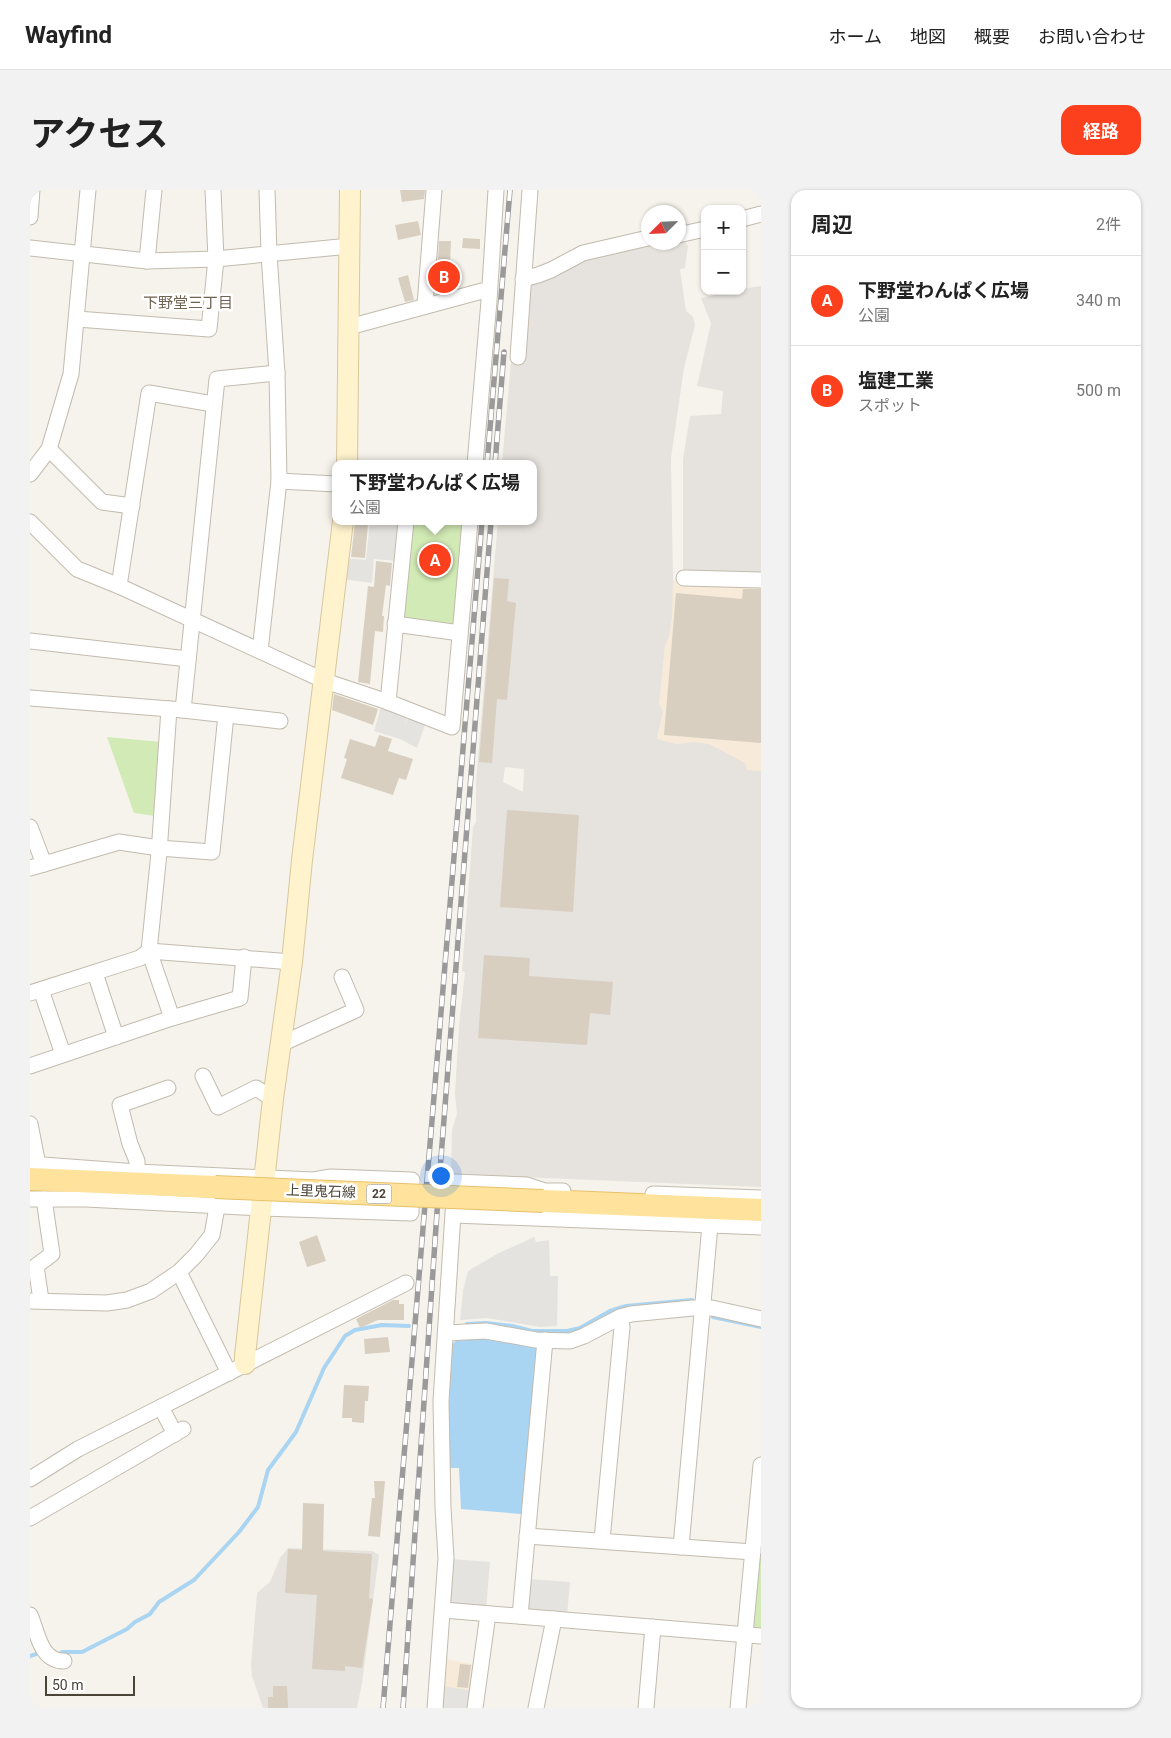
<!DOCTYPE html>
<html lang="ja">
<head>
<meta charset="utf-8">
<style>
  :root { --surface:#fff; --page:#f2f2f2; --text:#222; --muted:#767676; --line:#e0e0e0; --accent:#fc3f1d }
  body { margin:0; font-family:Roboto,"Noto Sans JP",sans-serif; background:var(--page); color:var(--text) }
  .controls { position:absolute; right:15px; top:15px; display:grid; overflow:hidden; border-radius:10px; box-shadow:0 1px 4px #0004 }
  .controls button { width:45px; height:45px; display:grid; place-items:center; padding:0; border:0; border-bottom:1px solid var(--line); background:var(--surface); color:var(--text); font:25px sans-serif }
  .compass { position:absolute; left:611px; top:15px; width:45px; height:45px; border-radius:50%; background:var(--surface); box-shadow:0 1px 4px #0004; rotate:246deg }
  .scale { position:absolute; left:15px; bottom:12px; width:90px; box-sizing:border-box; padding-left:5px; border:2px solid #4b4439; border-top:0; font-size:14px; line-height:18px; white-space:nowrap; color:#4b4439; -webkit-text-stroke:4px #fff; paint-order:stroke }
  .you { position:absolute; left:410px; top:985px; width:18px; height:18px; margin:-12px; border:4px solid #fff; border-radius:50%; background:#1a73e8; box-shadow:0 0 0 8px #1a73e833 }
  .badge { display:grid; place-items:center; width:32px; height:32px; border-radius:50%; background:var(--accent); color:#fff; font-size:16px; font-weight:700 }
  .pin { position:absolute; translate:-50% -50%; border:2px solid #fff; box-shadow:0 1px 5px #0006 }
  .popup { position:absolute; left:302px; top:270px; width:205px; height:65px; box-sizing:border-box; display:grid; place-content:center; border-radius:10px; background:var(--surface); filter:drop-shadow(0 1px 4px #0005); font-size:16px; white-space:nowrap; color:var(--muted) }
  .popup b { font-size:19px; color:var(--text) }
  .popup::after { content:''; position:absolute; left:50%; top:100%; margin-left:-10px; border:10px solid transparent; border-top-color:var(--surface) }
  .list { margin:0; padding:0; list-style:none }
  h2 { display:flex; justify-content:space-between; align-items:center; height:65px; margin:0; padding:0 20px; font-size:21px }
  h2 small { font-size:16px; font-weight:400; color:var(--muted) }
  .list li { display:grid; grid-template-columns:32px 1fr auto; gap:15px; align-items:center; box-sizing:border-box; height:90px; padding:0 20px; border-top:1px solid var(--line) }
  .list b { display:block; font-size:19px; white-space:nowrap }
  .list p { margin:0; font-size:16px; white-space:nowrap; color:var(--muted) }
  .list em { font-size:16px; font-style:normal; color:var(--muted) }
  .map { position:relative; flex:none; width:731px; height:1518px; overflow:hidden; border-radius:15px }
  header { display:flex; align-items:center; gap:30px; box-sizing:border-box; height:70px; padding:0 25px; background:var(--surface); border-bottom:1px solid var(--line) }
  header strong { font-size:24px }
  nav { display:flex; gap:28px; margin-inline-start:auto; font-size:18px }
  .intro { display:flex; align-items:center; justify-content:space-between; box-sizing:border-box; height:120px; padding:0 30px }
  h1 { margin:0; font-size:35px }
  .button { padding:12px 22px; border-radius:15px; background:var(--accent); color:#fff; font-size:18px; font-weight:700 }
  main { display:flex; gap:30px; padding:0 30px }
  aside { flex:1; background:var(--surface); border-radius:15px; box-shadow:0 1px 4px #0004 }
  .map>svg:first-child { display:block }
</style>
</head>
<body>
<header>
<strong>Wayfind</strong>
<nav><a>ホーム</a><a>地図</a><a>概要</a><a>お問い合わせ</a></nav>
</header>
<div class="intro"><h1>アクセス</h1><a class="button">経路</a></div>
<main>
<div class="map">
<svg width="731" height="1518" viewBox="0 0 731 1518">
  <rect width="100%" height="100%" fill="#f6f3ec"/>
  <g fill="#f7ead8">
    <path d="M643,390L731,394V593L717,580L663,552L646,554L627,550L633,521L629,515L635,454L639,447Z"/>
    <path d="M415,1469L447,1475L444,1501L412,1496Z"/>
  </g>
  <g fill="#e6e2dd" fill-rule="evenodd">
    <path d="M655,52L658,56L655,78L650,79L656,121L663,127L665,135L654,178L641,268L643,390L642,427L639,447L635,455L629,515L633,521L627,549L646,554L663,552L679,554L715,573L717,580L731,581V997L421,984L422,940L427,924L425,904L429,836L435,782L432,781L439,691L443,637L446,632V591L468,331H504V274H472L481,172L495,173L498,100L503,94L550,71L612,57ZM475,577L494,579L493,602L473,592Z"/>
    <path d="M731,96V385L656,382L653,380V269L660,226L691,224L693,201L667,196L681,133L671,108L704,101H712V99Z"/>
    <path d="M258,1358L342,1361L349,1365L332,1493L327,1518H233L222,1486L221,1475L227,1403L240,1392L250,1368Z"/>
  </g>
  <g fill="#d2eab5">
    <path d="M383,331H435L427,433L421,438L374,432L371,427Z"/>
    <path d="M77,547L131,552L125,626L104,623Z"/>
    <path d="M731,1334V1438L725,1437L722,1433Z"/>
  </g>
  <g fill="#e5e3e0">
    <path d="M340,331H373L368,371L344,369L342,393L313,389L315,368L336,370Z"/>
    <path d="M351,517L377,529L374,537L378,528L395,535L387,558L370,549L344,541Z"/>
    <path d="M504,1047L506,1052L519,1050L520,1086H528L527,1136L510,1137L457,1128L430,1130L433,1101L438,1081L467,1064Z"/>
    <path d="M422,1369L460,1372L456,1419L422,1416L418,1412Z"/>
    <path d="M498,1389L540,1392L537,1425L499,1422L495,1418Z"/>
    <path d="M412,1496L444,1501L441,1518H409Z"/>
  </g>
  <path fill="#a9d4f2" d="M455,1148L505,1156L508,1161L491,1324L431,1319L429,1278H420L419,1213L422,1154L426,1151Z"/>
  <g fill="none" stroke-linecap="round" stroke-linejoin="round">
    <g stroke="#a9d4f2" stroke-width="4">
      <path d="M683,1127L731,1137"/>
      <path d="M437,1134L456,1133L482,1136L502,1141H537L550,1138L580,1121L596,1116L662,1110"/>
      <path d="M32,1462H52L97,1439L105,1432L120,1424L129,1412L164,1390L209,1342L228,1317L238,1280L266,1242L294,1178L315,1146L325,1140L352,1135L379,1136"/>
      <path d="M0,1466L9,1463"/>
    </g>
  </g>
  <g fill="#d8cfc1">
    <path d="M370,0H395L394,9L372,12Z"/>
    <path d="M388,31L391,45L368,50L365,35Z"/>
    <path d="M433,48L450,49V59L432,58Z"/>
    <path d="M409,51H421L420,75L429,76L427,98L419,100L406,99Z"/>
    <path d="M378,85L384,110L375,112L368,88Z"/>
    <path d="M325,333L338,334L335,368L321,367Z"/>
    <path d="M346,371L362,373L360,396L356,395L352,426H354L353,442L345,441L340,494L328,492L338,396L344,397Z"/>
    <path d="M464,388L479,389L477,411L486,413L477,510L467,509L462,573L449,572Z"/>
    <path d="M713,399H731V553L634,545L646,403L712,409Z"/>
    <path d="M304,504L348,519L343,535L302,520Z"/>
    <path d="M349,545L362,549L358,561L383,569L376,590L369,588L363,605L311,588L317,569L314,568L320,549L345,557Z"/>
    <path d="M477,620L549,625L543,722L470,717Z"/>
    <path d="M454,765L500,768L499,786L583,792L580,825L560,823L557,855L448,848Z"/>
    <path d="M287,1045L296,1071L277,1077L269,1052Z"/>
    <path d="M363,1110H369V1114H374V1130H348L330,1138L326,1129Z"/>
    <path d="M358,1147L360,1162L335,1164L334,1149Z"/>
    <path d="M314,1195L339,1196L338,1211H335L334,1233L322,1232V1228H312Z"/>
    <path d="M344,1291H355L350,1347L338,1346L342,1308H345Z"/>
    <path d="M273,1313L294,1314L293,1361L342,1364L339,1408L343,1409L332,1478L315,1476V1481L282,1479L287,1405L255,1403L258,1359L272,1360Z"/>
    <path d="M430,1474L441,1475L438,1498L427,1497Z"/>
    <path d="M243,1496H257L258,1518H238V1507H243Z"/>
  </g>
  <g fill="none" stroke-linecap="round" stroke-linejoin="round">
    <g stroke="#c2bbae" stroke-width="17">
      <g id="street">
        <path d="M0,27L2,0"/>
        <path d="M712,29L731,24"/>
        <path d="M648,45L675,39"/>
        <path d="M0,58L117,71L186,69L320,56"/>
        <path d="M117,71L124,0"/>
        <path d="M493,89L508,85L521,80L553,63L618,48"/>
        <path d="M395,115L404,0"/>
        <path d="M47,129L179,139L186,69L183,0"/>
        <path d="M319,137L452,101H459"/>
        <path d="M488,167L500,0"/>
        <path d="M19,259L72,312L102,316"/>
        <path d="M445,274L459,111L466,0"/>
        <path d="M0,284L19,259L41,184L58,0"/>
        <path d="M249,291L306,294"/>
        <path d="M0,332L47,379L89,396L295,491L358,512L422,537L440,331"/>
        <path d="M654,388L731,390"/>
        <path d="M89,396L119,203L183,214"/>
        <path d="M365,434L430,443"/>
        <path d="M0,451L158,469"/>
        <path d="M230,461L249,291L247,183L239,64L237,0"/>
        <path d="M0,508L153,520L250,531"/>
        <path d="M358,512L376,331"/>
        <path d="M139,519L129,663L119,761L142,828"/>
        <path d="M153,520L187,189L247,183"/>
        <path d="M0,637L14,674"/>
        <path d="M0,678L89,652L129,658L182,662L196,525"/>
        <path d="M65,783L86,847"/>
        <path d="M11,800L33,864"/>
        <path d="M0,803L110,768L119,761L262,772"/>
        <path d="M251,854L326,820L312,787"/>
        <path d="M0,876L142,828L210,808L214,767"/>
        <path d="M173,886L188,917L226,898L243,909"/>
        <path d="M0,934L8,975"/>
        <path d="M0,974L107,982L283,990L301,987L382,990L381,1023L232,1018L56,1009H0"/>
        <path d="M107,982V971L100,954L90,915L138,898"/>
        <path d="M623,1004L731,1008"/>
        <path d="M424,1025L731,1037"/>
        <path d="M149,1082L199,1183"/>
        <path d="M11,1110L6,1076L22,1064L14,1009"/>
        <path d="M0,1111L77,1113L97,1110L121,1101L149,1082L166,1065L182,1045L189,1006"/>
        <path d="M416,1143L456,1141L506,1150L540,1151L554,1146L590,1127L601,1124L663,1118H682L731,1129"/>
        <path d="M131,1217L145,1244"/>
        <path d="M0,1289L48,1259L376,1093"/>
        <path d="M0,1328L153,1239"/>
        <path d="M497,1346L723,1362"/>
        <path d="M572,1350L592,1137L590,1127"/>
        <path d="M651,1357L680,1035"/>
        <path d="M413,1420L731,1446"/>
        <path d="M0,1425C8,1443 10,1471 34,1471"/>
        <path d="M490,1426L515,1150"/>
        <path d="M405,1518L416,1368L413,1318L411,1211L425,992L497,995L515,1001H533"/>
        <path d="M445,1518L458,1424"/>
        <path d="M506,1518L524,1429"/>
        <path d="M616,1518L623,1437"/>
        <path d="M708,1518L731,1275"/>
      </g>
    </g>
    <g stroke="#d6c79b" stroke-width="22">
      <g id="secondary">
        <path d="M317,274L320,0"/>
        <path d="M215,1174V1166L243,909L262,772L272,670L313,331"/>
      </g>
    </g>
    <g stroke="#e6c16a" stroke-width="24">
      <g id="primary">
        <path d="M0,989L185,997"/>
        <path d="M513,1011L731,1020"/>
      </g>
    </g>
    <use href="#street" stroke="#fff" stroke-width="15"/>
    <use href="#secondary" stroke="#fff3cd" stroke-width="20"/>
    <use href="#primary" stroke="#ffe39c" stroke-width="22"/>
    <g stroke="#9a9a9a" stroke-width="5.5">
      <g id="rail">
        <path d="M457,274L480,0"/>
        <path d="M465,274L474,162"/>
        <path d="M353,1518L452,331"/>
        <path d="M373,1518L409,993L461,331"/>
      </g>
    </g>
    <use href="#rail" stroke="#fff" stroke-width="4" stroke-dasharray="11" stroke-linecap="butt"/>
    <g stroke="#e6c16a" stroke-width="24" stroke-linecap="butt">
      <path id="primary-bridge" d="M185,997L513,1011"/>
    </g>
    <use href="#primary-bridge" stroke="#ffe39c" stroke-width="22"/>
  </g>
  <g text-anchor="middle" stroke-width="5" stroke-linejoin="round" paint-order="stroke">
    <rect fill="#fff" stroke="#817c74" stroke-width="1" x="336.5" y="994.5" width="25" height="19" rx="4"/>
    <g font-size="12" font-weight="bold" fill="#4b4439">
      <text x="349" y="1008">22</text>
    </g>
    <g font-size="14" fill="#4b4439" stroke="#fff">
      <text transform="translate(291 1001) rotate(2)" y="5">上里鬼石線</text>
    </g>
    <g font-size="15" fill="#6e6250" stroke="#fff">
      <text x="158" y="118">下野堂三丁目</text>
    </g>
  </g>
</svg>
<div class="controls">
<button>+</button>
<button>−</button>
</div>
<svg class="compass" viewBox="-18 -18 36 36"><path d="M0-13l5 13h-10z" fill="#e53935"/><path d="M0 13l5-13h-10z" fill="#767676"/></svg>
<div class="scale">50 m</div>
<div class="you"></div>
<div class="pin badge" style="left:405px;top:370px">A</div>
<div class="popup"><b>下野堂わんぱく広場</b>公園</div>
<div class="pin badge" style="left:414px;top:87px">B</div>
</div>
<aside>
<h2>周辺<small>2件</small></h2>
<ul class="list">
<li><span class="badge">A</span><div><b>下野堂わんぱく広場</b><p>公園</p></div><em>340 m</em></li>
<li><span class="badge">B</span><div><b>塩建工業</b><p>スポット</p></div><em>500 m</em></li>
</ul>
</aside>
</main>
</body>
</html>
